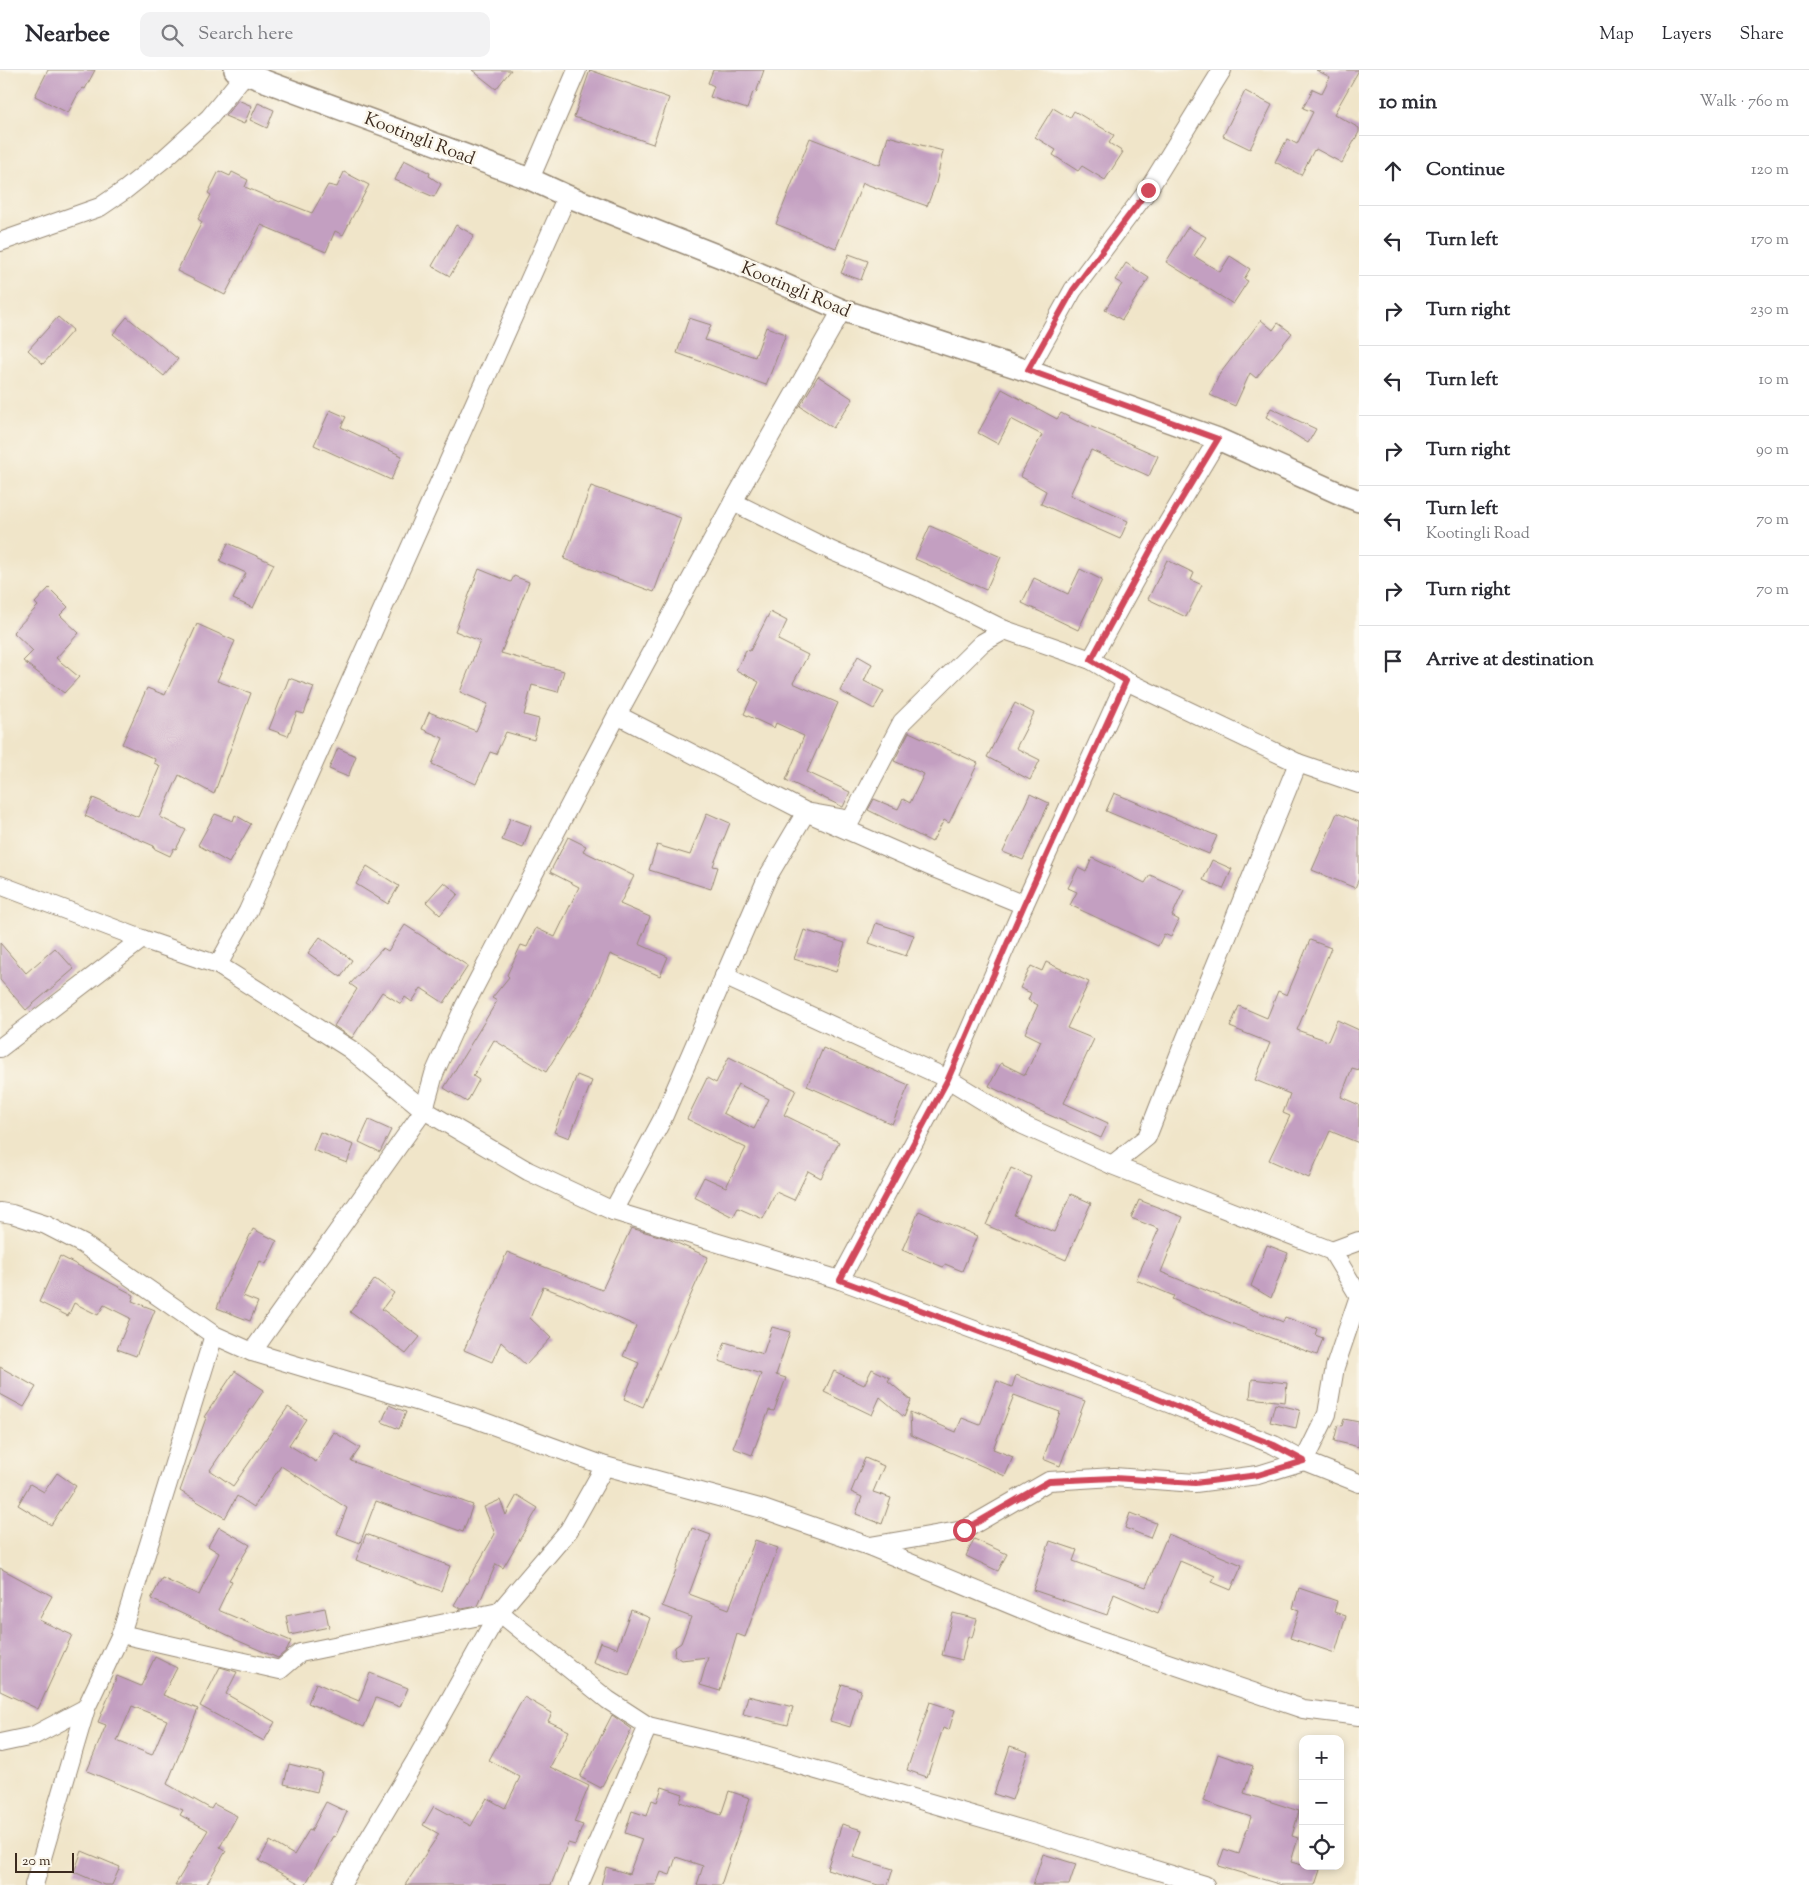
<!DOCTYPE html>
<html lang="en">
<head>
<meta charset="utf-8">
<style>
  :root { --surface:#fff; --page:#f2f2f3; --text:#2b2b33; --muted:#7c7c81; --line:#e1e1e2 }
  body { margin:0; font-family:"Sorts Mill Goudy",serif; background:var(--page); color:var(--text) }
  .controls { position:absolute; right:15px; bottom:15px; display:grid; overflow:hidden; border-radius:10px; box-shadow:0 2px 8px #0003 }
  .controls button { width:45px; height:45px; display:grid; place-items:center; padding:0; border:0; border-bottom:1px solid var(--line); background:var(--surface); color:var(--text); font:25px sans-serif }
  .scale { position:absolute; left:15px; bottom:12px; width:59px; box-sizing:border-box; padding-left:5px; border:2px solid #3b2a1e; border-top:0; font-size:14px; line-height:18px; white-space:nowrap; color:#3b2a1e; -webkit-text-stroke:4px #fbf7ec; paint-order:stroke }
  .stop { position:absolute; width:15px; height:15px; margin:-11px; border:4px solid #d1495b; border-radius:50%; background:#fff }
  .stop.end { background:#d1495b; border-color:#fff; box-shadow:0 1px 5px #0008 }
  .list { margin:0; padding:0; list-style:none }
  h2 { display:flex; justify-content:space-between; align-items:center; height:65px; margin:0; padding:0 20px; font-size:21px }
  h2 small { font-size:16px; font-weight:400; color:var(--muted) }
  .list li { display:grid; grid-template-columns:32px 1fr auto; gap:15px; align-items:center; box-sizing:border-box; height:70px; padding:0 20px; border-top:1px solid var(--line) }
  .list b { display:block; font-size:19px; white-space:nowrap }
  .list p { margin:0; font-size:16px; white-space:nowrap; color:var(--muted) }
  .list em { font-size:16px; font-style:normal; color:var(--muted) }
  .icon { flex:none; width:28px; height:28px; fill:none; stroke:currentColor; stroke-width:2; stroke-linecap:round; stroke-linejoin:round }
  .map { position:relative; flex:none; width:1359px; height:1815px; overflow:hidden }
  header { display:flex; align-items:center; gap:30px; box-sizing:border-box; height:70px; padding:0 25px; background:var(--surface); border-bottom:1px solid var(--line) }
  header strong { font-size:24px }
  nav { display:flex; gap:28px; margin-inline-start:auto; font-size:18px }
  .search { width:350px; height:45px; background:var(--page); display:flex; align-items:center; gap:12px; box-sizing:border-box; padding:0 18px; border-radius:10px; color:var(--muted); font-size:19px }
  main { display:flex }
  aside { flex:1; background:var(--surface) }
  .map>svg:first-child { display:block }
</style>
</head>
<body>
<header>
<strong>Nearbee</strong>
<div class="search"><svg class="icon" aria-label="search" viewBox="0 0 24 24"><circle cx="10" cy="10" r="6"/><path d="M15 15l6 6"/></svg>Search here</div>
<nav><a>Map</a><a>Layers</a><a>Share</a></nav>
</header>
<main>
<div class="map">
<svg width="1359" height="1815" viewBox="0 0 1359 1815">
  <rect width="100%" height="100%" fill="#fbf7ec"/>
  <filter id="ink" filterUnits="userSpaceOnUse"><feTurbulence type="fractalNoise" baseFrequency=".02" numOctaves="2"/><feDisplacementMap in="SourceGraphic" scale="10" xChannelSelector="R" yChannelSelector="G"/><feConvolveMatrix kernelMatrix="1 2 1 2 8 2 1 2 1" color-interpolation-filters="sRGB"/></filter>
  <filter id="wash" filterUnits="userSpaceOnUse"><feTurbulence type="fractalNoise" baseFrequency=".0096" numOctaves="4" result="noise"/><feDisplacementMap in="SourceGraphic" scale="20" xChannelSelector="R" yChannelSelector="G"/><feGaussianBlur stdDeviation="1.12" result="paint"/><feColorMatrix in="noise" values="0 0 0 0 0 0 0 0 0 0 0 0 0 0 0 0 0 1.4 0 .05"/><feComposite in="paint" operator="in"/></filter>
  <g filter="url(#wash)">
    <rect width="100%" height="100%" fill="#f0e5c9"/>
    <g id="blocks">
      <g fill="#c39fc1" fill-rule="evenodd">
        <path d="M48,0H95L85,19L83,18L78,24L68,43L35,26Z"/>
        <path d="M472,0H511L496,19Z"/>
        <path d="M590,0L669,28L653,74L574,47Z"/>
        <path d="M713,0H764L756,23L753,22L747,39L710,27L714,16L708,13Z"/>
        <path d="M1316,0H1359L1334,44L1359,58V62L1342,93L1316,79L1315,81L1314,80L1301,105L1275,92L1287,69L1297,74L1313,42L1303,38L1313,19L1322,23L1330,7Z"/>
        <path d="M1245,21L1272,35L1250,79L1223,66Z"/>
        <path d="M238,30L252,36L244,54L225,46Z"/>
        <path d="M258,33L274,40L267,58L250,50Z"/>
        <path d="M1053,38L1070,48L1074,41L1114,65L1109,73L1123,82L1105,110L1082,96L1078,101L1053,85L1056,80L1035,67Z"/>
        <path d="M888,66L943,81L936,113L927,136L863,113L836,178L776,154L810,68L880,95Z"/>
        <path d="M404,90L430,103L429,106L441,114L434,127L395,110Z"/>
        <path d="M219,101L230,106L232,102L248,110L245,117L280,132L281,131L312,143L328,115L337,117L344,102L369,115L343,165L335,161L326,182L261,155L225,225L177,201L202,152L198,149L211,125L208,123Z"/>
        <path d="M456,155L474,165L450,206L432,196Z"/>
        <path d="M1188,157L1206,167L1194,186L1220,202L1230,186L1250,199L1244,209L1248,211L1233,234L1166,192Z"/>
        <path d="M849,184L868,191L861,210L841,203Z"/>
        <path d="M1126,193L1149,208L1122,250L1105,240L1122,214L1115,210Z"/>
        <path d="M58,247L73,260L43,294L28,280Z"/>
        <path d="M127,247L178,289L164,306L113,264Z"/>
        <path d="M689,248L711,255L705,270L755,287L766,257L786,264L766,315L677,283Z"/>
        <path d="M1261,250L1273,260L1278,253L1292,263L1256,308L1250,303L1235,336L1210,325L1219,305Z"/>
        <path d="M818,306L853,329L833,358L800,336Z"/>
        <path d="M1002,319L1057,349L1061,343L1078,352V351L1158,386L1149,406L1091,380L1070,425L1128,451L1120,469L1041,434L1046,421L1020,406L1042,365L1011,349L998,374L978,363Z"/>
        <path d="M1271,338L1316,359L1308,373L1266,347Z"/>
        <path d="M330,340L346,347L341,357L402,386L391,410L314,375Z"/>
        <path d="M591,416L681,448L654,522L564,489Z"/>
        <path d="M930,456L1001,487L986,520L915,489Z"/>
        <path d="M228,473L274,494L253,538L233,529L246,503L220,491Z"/>
        <path d="M1167,490L1194,503L1191,510L1202,515L1186,547L1148,529Z"/>
        <path d="M479,499L511,512L514,506L529,512L501,583L564,601L558,622L532,615L524,645L539,649L534,670L506,662L496,684L490,682L476,714L432,694L443,668L422,659L429,642L476,661L488,634L460,622L480,571L455,561Z"/>
        <path d="M1080,499L1102,510L1078,560L1022,533L1034,508L1068,524Z"/>
        <path d="M49,518L68,537L60,545L79,563L56,588L79,607L64,623L23,591L33,581L13,562L38,536L35,533Z"/>
        <path d="M770,542L787,551L778,570L808,585L793,613L838,633L807,702L850,722L843,737L786,710L804,666L776,653L774,658L744,644L759,612L736,600L746,580L750,581Z"/>
        <path d="M197,554L235,571L217,611L251,623L214,724L179,705L160,747L186,760L176,779L174,778L170,786L153,778L154,776L85,746L93,728L138,747L160,696L154,693L155,689L122,674L147,618L165,625Z"/>
        <path d="M858,586L872,594L864,611L884,621L874,639L840,621Z"/>
        <path d="M289,608L314,617L304,644L297,642L288,666L269,659Z"/>
        <path d="M1015,633L1034,643L1016,678L1040,690L1030,710L987,687Z"/>
        <path d="M909,662L978,693L949,753L944,750L932,772L868,740L874,729L898,739L903,729L910,733L924,704L894,691Z"/>
        <path d="M338,678L356,686L348,707L329,699Z"/>
        <path d="M1114,723L1217,766L1209,784L1106,741Z"/>
        <path d="M1030,724L1049,733L1023,790L1003,782Z"/>
        <path d="M707,743L730,753L713,796L718,797L711,819L649,800L657,775L690,785Z"/>
        <path d="M1337,743L1359,752V808L1355,818L1312,800Z"/>
        <path d="M215,744L233,751L235,745L251,754L229,793L198,775Z"/>
        <path d="M510,748L531,756L523,778L502,770Z"/>
        <path d="M568,767L586,776L583,781L634,806L620,834L650,847L639,874L668,887L660,906L610,884L592,927L546,1002L494,970L473,1006L479,1010L467,1032L444,1018L497,931L492,928L509,907L507,905L521,875L527,877L536,858L555,867L579,817L550,802Z"/>
        <path d="M1092,788L1145,813L1150,805L1184,820L1172,846L1179,850L1171,867L1164,864L1158,876L1070,835L1077,822L1068,818L1078,798L1086,802Z"/>
        <path d="M1212,790L1232,799L1223,819L1203,810Z"/>
        <path d="M367,796L399,816L388,834L356,814Z"/>
        <path d="M444,812L458,824L440,845L426,832Z"/>
        <path d="M876,853L914,865L906,886L869,873Z"/>
        <path d="M405,855L468,896L444,933L421,918L412,932L405,927L401,934L382,922L352,968L334,956L357,919L350,914L383,878L388,881Z"/>
        <path d="M804,860L845,873L836,902L794,889Z"/>
        <path d="M320,867L352,890L341,907L308,883Z"/>
        <path d="M1310,870L1331,878L1297,960L1328,971L1337,950L1359,960V1000L1352,998L1341,1027L1359,1035V1073L1330,1061L1309,1108L1269,1090L1290,1046L1283,1043L1290,1024L1255,1010L1270,973L1230,957L1239,936L1267,948L1278,921L1287,925Z"/>
        <path d="M0,873L26,903L55,878L74,899L26,940L0,910Z"/>
        <path d="M1046,892L1089,912L1067,958L1094,969L1064,1033L1108,1053L1101,1068L1038,1040L989,1016L1001,993L1025,1005L1041,971L1025,963L1038,935L1028,930L1031,923L1020,918L1031,896L1042,901Z"/>
        <path d="M823,978L909,1015L892,1054L807,1016Z"/>
        <path d="M729,987L796,1020L784,1045L839,1072L821,1108L808,1101L794,1130L776,1122L763,1149L738,1138L733,1147L694,1127L704,1107L726,1117L746,1078L687,1049L707,1008L716,1013ZM738,1014L769,1029L754,1059L723,1043Z"/>
        <path d="M577,1005L592,1011L569,1068L554,1062Z"/>
        <path d="M369,1050L391,1060L380,1082L359,1072Z"/>
        <path d="M320,1062L354,1075L347,1093L313,1080Z"/>
        <path d="M1011,1098L1031,1107L1014,1145L1054,1162L1071,1124L1091,1133L1066,1190L986,1155Z"/>
        <path d="M1139,1130L1183,1147L1161,1202L1283,1252L1285,1247L1317,1259L1315,1265L1323,1268L1317,1285L1228,1252L1172,1229L1174,1226L1136,1210L1159,1159L1131,1148Z"/>
        <path d="M919,1141L977,1166L962,1201L945,1194L943,1197L902,1180Z"/>
        <path d="M631,1158L666,1168L708,1187L666,1280H667L643,1337L624,1329L639,1293L623,1286L636,1256L569,1226V1227L543,1217L530,1248L551,1268L526,1295L501,1272L492,1292L464,1280L507,1182L602,1220Z"/>
        <path d="M253,1159L277,1171L266,1194L260,1191L243,1226L258,1232L250,1251L217,1238L225,1217Z"/>
        <path d="M1267,1175L1288,1183L1271,1228L1251,1216Z"/>
        <path d="M60,1186L134,1225L132,1231L155,1240L136,1286L117,1279L130,1248L104,1235L98,1245L74,1233L68,1246L39,1232Z"/>
        <path d="M375,1209L394,1223L382,1239L420,1267L406,1284L350,1242Z"/>
        <path d="M772,1257L790,1262L776,1305L786,1308L774,1341L769,1340L752,1385L733,1378L761,1304L719,1291L725,1272L763,1284Z"/>
        <path d="M0,1297L36,1317L24,1337L0,1324Z"/>
        <path d="M872,1299L890,1308L888,1311L911,1330L904,1347L880,1327L872,1345L824,1322L834,1301L864,1315Z"/>
        <path d="M235,1301L264,1320L210,1400L233,1416L288,1337L306,1349L289,1375L316,1392L334,1362L360,1378L351,1391L473,1435L463,1462L376,1431L360,1473L337,1464L347,1438L281,1396L254,1437L237,1426L225,1448L180,1421L206,1348L204,1347Z"/>
        <path d="M1016,1305L1085,1331L1060,1396L1043,1389L1060,1342L1014,1325L993,1379L1013,1387L1005,1406L911,1365L910,1342L956,1362L962,1348L980,1355L997,1311L1012,1317Z"/>
        <path d="M1252,1309L1287,1313L1285,1332L1250,1328Z"/>
        <path d="M1275,1334L1300,1340L1296,1358L1270,1352Z"/>
        <path d="M389,1335L406,1342L399,1359L382,1352Z"/>
        <path d="M1344,1349L1359,1352V1377L1334,1371L1338,1355L1342,1356Z"/>
        <path d="M865,1388L884,1396L873,1422L891,1428L882,1454L856,1444L862,1427L851,1422Z"/>
        <path d="M57,1403L76,1416L51,1455L18,1435L30,1414L44,1422Z"/>
        <path d="M517,1425L538,1438L503,1498L496,1494L478,1536L462,1539L454,1535L495,1464L484,1437L500,1430L506,1445Z"/>
        <path d="M1130,1443L1156,1453L1150,1468L1125,1458Z"/>
        <path d="M219,1457L250,1475L229,1510L232,1511L218,1540L291,1571L287,1580L278,1588L234,1569V1568L151,1529L162,1508L199,1525L219,1483L208,1476Z"/>
        <path d="M692,1458L711,1465L689,1524L729,1539L755,1470L778,1478L745,1567L737,1564L720,1621L700,1615L708,1587L681,1590L674,1585L675,1577L681,1573L691,1547L662,1536Z"/>
        <path d="M366,1464L450,1496L441,1521L356,1490Z"/>
        <path d="M1168,1464L1242,1495L1231,1520L1212,1512L1215,1506L1180,1491L1158,1543L1114,1524L1107,1545L1033,1520L1050,1471L1077,1480L1073,1491L1146,1517Z"/>
        <path d="M974,1469L1007,1484L998,1501L966,1486Z"/>
        <path d="M0,1498L52,1526L39,1550L72,1565L38,1639L0,1621Z"/>
        <path d="M1299,1518L1337,1531L1334,1542L1346,1546L1335,1583L1290,1568L1299,1540L1293,1538Z"/>
        <path d="M325,1538L329,1557L290,1565L286,1546Z"/>
        <path d="M631,1540L650,1548L629,1605L593,1592L600,1572L617,1578Z"/>
        <path d="M953,1543L977,1549L972,1568L968,1566L962,1590L942,1585Z"/>
        <path d="M155,1587L177,1598L163,1625L198,1639L167,1714L211,1739L214,1734L237,1746L220,1777L226,1781L206,1815H175L208,1760L180,1745L183,1740L87,1701L106,1655L98,1652L117,1606L141,1616ZM132,1636L167,1650L152,1685L117,1671Z"/>
        <path d="M220,1597L237,1602L226,1624L275,1652L264,1671L200,1636Z"/>
        <path d="M370,1603L408,1618L400,1637L376,1628L364,1657L308,1633L316,1613L359,1631Z"/>
        <path d="M842,1614L861,1620L850,1657L830,1651Z"/>
        <path d="M748,1626L793,1637L788,1655L743,1644Z"/>
        <path d="M524,1627L552,1643L548,1651L569,1661L550,1697L589,1716L574,1752L583,1755L575,1775L568,1773L551,1815H405L439,1764L423,1755L434,1736L471,1756L487,1728L505,1738L520,1707L489,1690Z"/>
        <path d="M930,1632L955,1640L949,1660L943,1658L927,1707L907,1700Z"/>
        <path d="M612,1645L632,1659L601,1718L580,1707Z"/>
        <path d="M1010,1676L1028,1682L1012,1730L994,1724Z"/>
        <path d="M1218,1684L1253,1696L1244,1723L1299,1741L1292,1766L1298,1768L1291,1792L1320,1800L1315,1815H1282L1218,1796L1224,1779L1239,1784L1251,1747L1203,1731Z"/>
        <path d="M289,1694L322,1702L317,1722L284,1714Z"/>
        <path d="M662,1717L683,1724L680,1732L721,1745L729,1721L750,1728L721,1815H697L703,1796L676,1787L670,1805L661,1802L656,1815H601L606,1797L629,1804L642,1769L625,1763L632,1741L647,1746L652,1730L657,1732Z"/>
        <path d="M326,1732L347,1742L335,1767L333,1766L305,1815H302L259,1791L270,1771L294,1785L309,1760L311,1761Z"/>
        <path d="M842,1754L862,1760L853,1787L893,1799L888,1815H878L827,1799Z"/>
        <path d="M82,1781L120,1797L112,1815H104L74,1802Z"/>
        <path d="M1043,1784L1076,1794L1069,1815H1033Z"/>
      </g>
    </g>
  </g>
  <g filter="url(#ink)">
    <use href="#blocks" fill-opacity="0" stroke="#968874" stroke-width="1"/>
    <g fill="none" stroke-linecap="round" stroke-linejoin="round">
      <g stroke="#968874" stroke-width="20">
        <g id="minor">
          <path d="M530,109L577,0"/>
          <path d="M0,172L100,137L125,120L165,88L209,48L245,4"/>
          <path d="M1028,301L1073,220L1148,120L1222,0"/>
          <path d="M733,432L832,481L920,518L1005,560L1091,590L1126,611L1298,693L1359,714"/>
          <path d="M1091,590L1152,479L1218,369"/>
          <path d="M617,645L806,742L936,799L1024,835L1126,611"/>
          <path d="M0,815L142,869L218,895L350,979L424,1040L528,1101L613,1141L662,1050L767,808L806,742L851,750L902,652L982,573L1005,560"/>
          <path d="M1024,835L948,1009L1023,1055L1112,1095L1332,1181L1359,1226"/>
          <path d="M218,895L248,841L567,126"/>
          <path d="M724,906L948,1009L840,1210"/>
          <path d="M0,978L142,869"/>
          <path d="M1112,1095L1147,1067L1181,980L1298,693"/>
          <path d="M613,1141L840,1210L1125,1316L1274,1375L1304,1391L1359,1413"/>
          <path d="M0,1142L12,1144L46,1155L83,1174L214,1265L252,1282L476,1349L605,1396L763,1439L869,1476L1077,1562L1303,1639L1359,1646"/>
          <path d="M1332,1181L1359,1171"/>
          <path d="M252,1282L424,1040L434,1004L464,937L617,645L733,432L842,240"/>
          <path d="M870,1476L964,1460L1049,1411L1114,1407L1195,1413L1258,1405L1304,1391L1327,1344L1335,1297L1359,1226"/>
          <path d="M121,1564L280,1600L300,1583L499,1542L608,1630L648,1656L744,1679L1034,1763L1205,1815"/>
          <path d="M0,1673L33,1666L86,1638"/>
          <path d="M34,1815L86,1638L121,1564L214,1265"/>
          <path d="M341,1815L416,1690L499,1542L569,1460L605,1396"/>
          <path d="M579,1815L648,1656"/>
        </g>
      </g>
      <g stroke="#968874" stroke-width="24">
        <path id="tertiary" d="M235,0L530,109L567,126L726,189L842,240L1028,301L1218,369L1343,425L1359,431"/>
      </g>
      <use href="#minor" stroke="#fff" stroke-width="18"/>
      <use href="#tertiary" stroke="#fff" stroke-width="21"/>
    </g>
  </g>
  <g fill="none" stroke-linecap="round" stroke-linejoin="round" filter="url(#ink)">
    <path stroke="#d1495b" stroke-width="6" d="M964,1460L1049,1411L1114,1408L1195,1413L1258,1405L1304,1391L1274,1375L1125,1316L840,1210L948,1009L1024,835L1126,611L1091,590L1152,478L1218,369L1028,300L1073,220L1148,120"/>
  </g>
  <g text-anchor="middle" stroke-width="5" stroke-linejoin="round" paint-order="stroke">
    <g font-size="18" fill="#3b2a1e" stroke="#fbf7ec">
      <text transform="translate(420 68) rotate(21)" y="6">Kootingli Road</text>
      <text transform="translate(796 219) rotate(23)" y="6">Kootingli Road</text>
    </g>
  </g>
</svg>
<div class="controls">
<button>+</button>
<button>−</button>
<button><svg class="icon" aria-label="locate" viewBox="0 0 24 24"><circle cx="12" cy="12" r="6"/><path d="M12 2v4M12 18v4M2 12h4M18 12h4"/></svg></button>
</div>
<div class="scale">20 m</div>
<div class="stop" style="left:964px;top:1460px"></div>
<div class="stop end" style="left:1148px;top:120px"></div>
</div>
<aside>
<h2>10 min<small>Walk · 760 m</small></h2>
<ul class="list">
<li><svg class="icon" aria-label="ahead" viewBox="0 0 24 24"><path d="M12 20V5M6 11l6-6 6 6"/></svg><div><b>Continue</b></div><em>120 m</em></li>
<li><svg class="icon" aria-label="left" viewBox="0 0 24 24"><path d="M17 20v-9H6M10 6l-5 5 5 5"/></svg><div><b>Turn left</b></div><em>170 m</em></li>
<li><svg class="icon" aria-label="right" viewBox="0 0 24 24"><path d="M7 20v-9h11M14 6l5 5-5 5"/></svg><div><b>Turn right</b></div><em>230 m</em></li>
<li><svg class="icon" aria-label="left" viewBox="0 0 24 24"><path d="M17 20v-9H6M10 6l-5 5 5 5"/></svg><div><b>Turn left</b></div><em>10 m</em></li>
<li><svg class="icon" aria-label="right" viewBox="0 0 24 24"><path d="M7 20v-9h11M14 6l5 5-5 5"/></svg><div><b>Turn right</b></div><em>90 m</em></li>
<li><svg class="icon" aria-label="left" viewBox="0 0 24 24"><path d="M17 20v-9H6M10 6l-5 5 5 5"/></svg><div><b>Turn left</b><p>Kootingli Road</p></div><em>70 m</em></li>
<li><svg class="icon" aria-label="right" viewBox="0 0 24 24"><path d="M7 20v-9h11M14 6l5 5-5 5"/></svg><div><b>Turn right</b></div><em>70 m</em></li>
<li><svg class="icon" aria-label="arrive" viewBox="0 0 24 24"><path d="M6 21V4h12l-3 4 3 4H6"/></svg><div><b>Arrive at destination</b></div></li>
</ul>
</aside>
</main>
</body>
</html>
